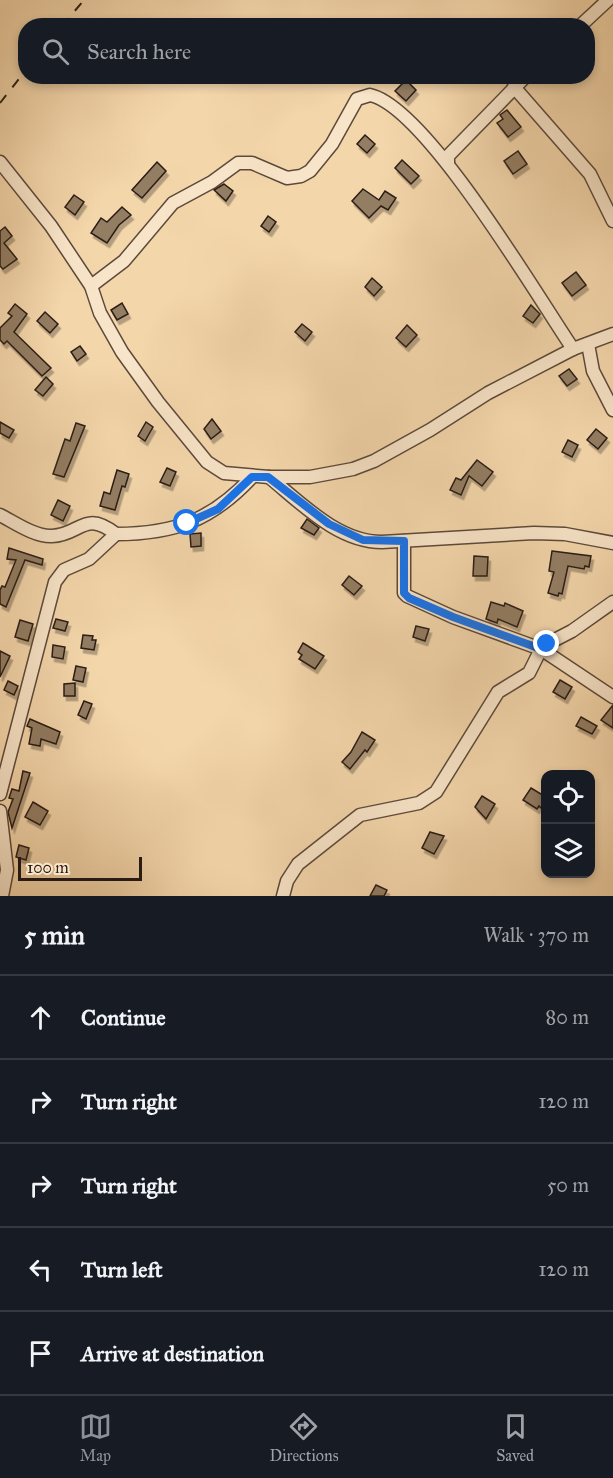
<!DOCTYPE html>
<html lang="en">
<head>
<meta charset="utf-8">
<style>
  :root { --surface:#171b24; --page:#20242c; --text:#f1f3f6; --muted:#9ea1a6; --line:#363941; --accent:#8c9099 }
  body { margin:0; font-family:"IM FELL Great Primer",serif; background:var(--page); color:var(--text) }
  .controls { position:absolute; right:18px; bottom:18px; display:grid; overflow:hidden; border-radius:12px; box-shadow:0 3px 9px #0003 }
  .controls button { width:54px; height:54px; display:grid; place-items:center; padding:0; border:0; border-bottom:2px solid var(--line); background:var(--surface); color:var(--text); font:30px sans-serif }
  .scale { position:absolute; left:18px; bottom:15px; width:124px; box-sizing:border-box; padding-left:6px; border:3px solid #2a1c14; border-top:0; font-size:16px; line-height:21px; white-space:nowrap; color:#2a1c14; -webkit-text-stroke:4px #f8e4c8; paint-order:stroke }
  .stop { position:absolute; width:18px; height:18px; margin:-14px; border:4px solid #1a73e8; border-radius:50%; background:#fff }
  .stop.end { background:#1a73e8; border-color:#fff; box-shadow:0 2px 6px #0008 }
  .list { margin:0; padding:0; list-style:none }
  h2 { display:flex; justify-content:space-between; align-items:center; height:78px; margin:0; padding:0 24px; font-size:26px }
  h2 small { font-size:20px; font-weight:400; color:var(--muted) }
  .list li { display:grid; grid-template-columns:39px 1fr auto; gap:18px; align-items:center; box-sizing:border-box; height:84px; padding:0 24px; border-top:2px solid var(--line) }
  .list b { display:block; font-size:22px; white-space:nowrap }
  .list em { font-size:20px; font-style:normal; color:var(--muted) }
  .icon { flex:none; width:33px; height:33px; fill:none; stroke:currentColor; stroke-width:2; stroke-linecap:round; stroke-linejoin:round }
  .map { position:relative; flex:none; width:613px; height:896px; overflow:hidden }
  .search { position:absolute; background:var(--surface); box-shadow:0 3px 9px #0003; left:18px; right:18px; top:18px; height:66px; display:flex; align-items:center; gap:15px; box-sizing:border-box; padding:0 21px; border-radius:24px; color:var(--muted); font-size:22px }
  .sheet { height:498px; background:var(--surface) }
  nav { display:flex; justify-content:space-around; align-items:center; box-sizing:border-box; height:84px; border-top:2px solid var(--line); background:var(--surface); font-size:16px; color:var(--muted) }
  nav a { display:grid; justify-items:center; gap:3px }
  nav .on { color:var(--accent) }
  .map>svg:first-child { display:block }
</style>
</head>
<body>
<div class="map">
<svg width="613" height="896" viewBox="0 0 613 896">
  <defs>
    <filter id="shadow"><feDropShadow dx="2.5" dy="4.5" stdDeviation="0" flood-color="#0004"/></filter>
  </defs>
  <rect width="100%" height="100%" fill="#f4d6ab"/>
  <filter id="stains"><feTurbulence type="fractalNoise" baseFrequency=".00333" numOctaves="4"/><feColorMatrix values="0 0 0 0 .2 0 0 0 0 .09 0 0 0 0 .02 0 0 0 .5 -.17"/></filter>
  <radialGradient id="worn" r=".72"><stop offset=".6" stop-color="#630" stop-opacity="0"/><stop offset="1" stop-color="#630" stop-opacity=".3"/></radialGradient>
  <g fill="#937d63" stroke="#2a1c14" stroke-width="1.5" filter="url(#shadow)">
    <path d="M406,80L416,90L406,101L395,91Z"/>
    <path d="M507,110L521,127L508,137L497,123L503,119L500,115Z"/>
    <path d="M365,135L375,144L367,153L357,144Z"/>
    <path d="M518,151L527,164L513,174L504,161Z"/>
    <path d="M402,160L419,176L411,184L395,168Z"/>
    <path d="M157,162L166,171L142,198L132,190Z"/>
    <path d="M224,184L233,191L226,201L214,190Z"/>
    <path d="M363,189L379,200L385,191L396,198L388,210L381,206L369,218L352,201Z"/>
    <path d="M74,195L84,202L75,215L65,207Z"/>
    <path d="M122,207L131,215L119,225L107,243L91,233L101,218L107,222Z"/>
    <path d="M268,216L276,222L269,232L261,226Z"/>
    <path d="M5,227L12,236L4,243L17,259L3,269L0,266V231Z"/>
    <path d="M576,272L586,285L572,296L562,283Z"/>
    <path d="M372,278L382,287L374,296L365,287Z"/>
    <path d="M122,303L128,314L117,320L111,310Z"/>
    <path d="M15,304L27,314L14,332L51,368L42,376L7,341L4,344L0,340V328L12,316L8,313Z"/>
    <path d="M531,305L540,314L533,323L523,316Z"/>
    <path d="M45,312L58,324L50,333L37,321Z"/>
    <path d="M302,324L312,332L305,341L295,332Z"/>
    <path d="M407,325L417,335L406,347L396,338Z"/>
    <path d="M80,346L86,354L77,361L71,352Z"/>
    <path d="M569,369L577,379L567,386L559,376Z"/>
    <path d="M46,377L53,384L43,396L35,390Z"/>
    <path d="M212,419L221,431L211,439L204,429Z"/>
    <path d="M0,422L14,430L9,438L0,433Z"/>
    <path d="M146,422L153,427L145,441L138,436Z"/>
    <path d="M76,423L85,426L64,477L53,474L65,439L70,441Z"/>
    <path d="M596,429L607,438L598,449L587,440Z"/>
    <path d="M568,440L578,445L572,457L562,452Z"/>
    <path d="M477,460L493,472L482,486L469,476L461,495L450,490L456,478L461,480Z"/>
    <path d="M167,468L176,472L170,486L160,482Z"/>
    <path d="M117,470L129,474L125,487L122,486L115,510L100,506L104,492L110,494Z"/>
    <path d="M58,500L70,506L63,521L51,515Z"/>
    <path d="M307,519L319,528L314,535L301,528Z"/>
    <path d="M201,533V546L191,547L190,534Z"/>
    <path d="M9,548L43,559L42,565L25,560L6,607L0,604V590L2,586L5,587L16,560L7,559Z"/>
    <path d="M552,551L591,556L589,567L585,566L584,569L568,566L562,594L559,593L558,596L548,593L554,572L549,571Z"/>
    <path d="M474,556L488,557L487,576H473Z"/>
    <path d="M349,576L362,586L354,595L342,585Z"/>
    <path d="M491,602L504,606L505,603L523,611L517,627L498,619L497,623L486,619Z"/>
    <path d="M56,619L68,622L65,631L53,628Z"/>
    <path d="M20,620L33,624L28,641L15,637Z"/>
    <path d="M416,626L429,629L425,641L413,637Z"/>
    <path d="M83,635L93,636L92,640H96L94,650L81,648Z"/>
    <path d="M303,643L324,656L315,669L299,659L302,655L298,652Z"/>
    <path d="M53,645L65,647L63,659L52,657Z"/>
    <path d="M0,651L10,656L0,677Z"/>
    <path d="M76,666L86,668L83,682L73,680Z"/>
    <path d="M560,680L572,687L565,699L553,692Z"/>
    <path d="M8,681L18,686L14,695L4,690Z"/>
    <path d="M75,683V696H64V684Z"/>
    <path d="M84,701L92,704L86,719L78,715Z"/>
    <path d="M613,705V728L601,720Z"/>
    <path d="M581,717L597,726L592,734L576,726Z"/>
    <path d="M30,719L60,732L56,744L41,739L40,746L29,744L32,728L27,726Z"/>
    <path d="M362,732L375,740L367,752L365,750L350,769L342,762L351,752Z"/>
    <path d="M23,771L30,773L12,828L8,812L13,799L9,798L12,789L19,791Z"/>
    <path d="M531,788L546,797L541,808L539,806L537,809L523,800Z"/>
    <path d="M482,796L495,804L486,819L475,807Z"/>
    <path d="M33,802L48,811L40,825L25,817Z"/>
    <path d="M430,832L444,836L434,854L422,848Z"/>
    <path d="M19,845L29,848L26,860L16,857Z"/>
    <path d="M376,885L387,890L384,896H370Z"/>
  </g>
  <g fill="none" stroke-linecap="round" stroke-linejoin="round">
    <g stroke="#5c4a3a" stroke-width="15">
      <g id="minor">
        <path d="M580,26L608,0"/>
        <path d="M514,87L590,174L613,221"/>
        <path d="M0,162L51,226L91,286L100,313L122,352L158,402L207,462L224,473L269,477H310L353,469L374,461L430,430L488,393L573,349L613,334"/>
        <path d="M448,163V156L526,76"/>
        <path d="M91,286L124,261L173,203L212,182L238,163H252L287,178L301,176L310,171L332,144L357,99L370,95C426,107 537,296 573,349"/>
        <path d="M588,344L593,371L613,410"/>
        <path d="M269,477C301,503 338,542 382,542L534,533L565,534L613,543"/>
        <path d="M0,515C14,522 35,537 52,536C81,535 84,509 116,534C175,534 212,520 252,477"/>
        <path d="M404,541V593L407,596L453,617L541,649L613,697"/>
        <path d="M0,794L55,582L64,570L89,559L116,534"/>
        <path d="M0,811L7,870L2,896"/>
        <path d="M283,896L287,881L298,864L360,815L419,803L436,792L498,692L529,673L541,649L547,644L572,631L613,602"/>
      </g>
    </g>
    <use href="#minor" stroke="#f8e4c8" stroke-width="12"/>
    <g stroke="#2a1c14" stroke-width="2" stroke-dasharray="10 10" stroke-linecap="butt">
      <path d="M62,26L84,0"/>
      <path d="M0,103L26,70"/>
    </g>
  </g>
  <g fill="none" stroke-linecap="round" stroke-linejoin="round">
    <path stroke="#1a73e8" stroke-width="8" d="M187,523L218,509L252,477H268L329,524L363,540L404,541V593L409,598L453,617L541,649L547,644"/>
  </g>
  <rect width="100%" height="100%" filter="url(#stains)"/>
  <rect width="100%" height="100%" fill="url(#worn)"/>
</svg>
<div class="controls">
<button><svg class="icon" aria-label="locate" viewBox="0 0 24 24"><circle cx="12" cy="12" r="6"/><path d="M12 2v4M12 18v4M2 12h4M18 12h4"/></svg></button>
<button><svg class="icon" aria-label="layers" viewBox="0 0 24 24"><path d="M12 4l9 5-9 5-9-5zM3 14l9 5 9-5"/></svg></button>
</div>
<div class="scale">100 m</div>
<div class="stop" style="left:187px;top:523px"></div>
<div class="stop end" style="left:547px;top:644px"></div>
<div class="search"><svg class="icon" aria-label="search" viewBox="0 0 24 24"><circle cx="10" cy="10" r="6"/><path d="M15 15l6 6"/></svg>Search here</div>
</div>
<section class="sheet">
<h2>5 min<small>Walk · 370 m</small></h2>
<ul class="list">
<li><svg class="icon" aria-label="ahead" viewBox="0 0 24 24"><path d="M12 20V5M6 11l6-6 6 6"/></svg><div><b>Continue</b></div><em>80 m</em></li>
<li><svg class="icon" aria-label="right" viewBox="0 0 24 24"><path d="M7 20v-9h11M14 6l5 5-5 5"/></svg><div><b>Turn right</b></div><em>120 m</em></li>
<li><svg class="icon" aria-label="right" viewBox="0 0 24 24"><path d="M7 20v-9h11M14 6l5 5-5 5"/></svg><div><b>Turn right</b></div><em>50 m</em></li>
<li><svg class="icon" aria-label="left" viewBox="0 0 24 24"><path d="M17 20v-9H6M10 6l-5 5 5 5"/></svg><div><b>Turn left</b></div><em>120 m</em></li>
<li><svg class="icon" aria-label="arrive" viewBox="0 0 24 24"><path d="M6 21V4h12l-3 4 3 4H6"/></svg><div><b>Arrive at destination</b></div></li>
</ul>
</section>
<nav>
<a class="on"><svg class="icon" aria-label="map" viewBox="0 0 24 24"><path d="M3 6l6-2 6 2 6-2v14l-6 2-6-2-6 2zM9 4v14M15 6v14"/></svg>Map</a>
<a><svg class="icon" aria-label="directions" viewBox="0 0 24 24"><path d="M12 3l9 9-9 9-9-9zM9 14v-3h6M13 9l2 2-2 2"/></svg>Directions</a>
<a><svg class="icon" aria-label="saved" viewBox="0 0 24 24"><path d="M7 4h10v16l-5-4-5 4z"/></svg>Saved</a>
</nav>
</body>
</html>
